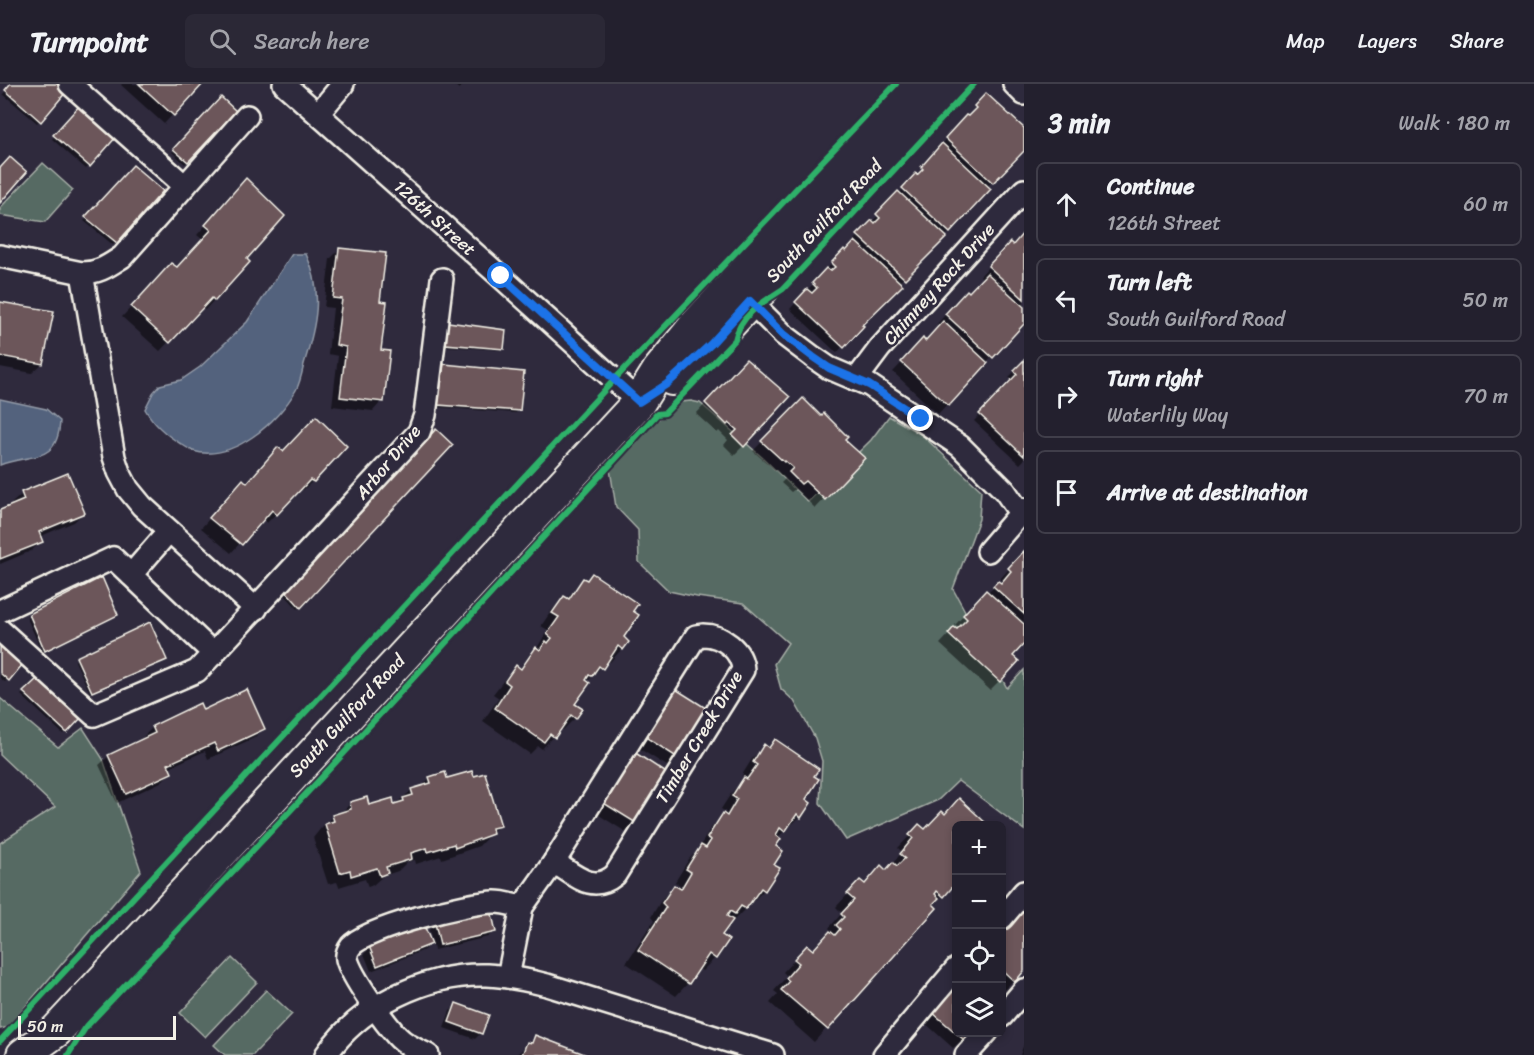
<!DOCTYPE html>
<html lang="en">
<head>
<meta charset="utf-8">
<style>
  :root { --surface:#23202e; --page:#2b2836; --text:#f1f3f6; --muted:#a3a3aa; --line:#403e4a }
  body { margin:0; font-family:Sriracha,sans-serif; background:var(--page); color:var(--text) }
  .controls { position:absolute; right:18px; bottom:18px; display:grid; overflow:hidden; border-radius:9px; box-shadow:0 3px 9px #0003 }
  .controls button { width:54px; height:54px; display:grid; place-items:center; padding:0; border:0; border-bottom:2px solid var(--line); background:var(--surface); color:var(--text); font:30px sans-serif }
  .scale { position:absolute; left:18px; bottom:15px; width:158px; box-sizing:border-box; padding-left:6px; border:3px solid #f4f1e8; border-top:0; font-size:16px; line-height:21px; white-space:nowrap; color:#f4f1e8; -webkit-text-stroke:4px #2f2a3d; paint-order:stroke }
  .stop { position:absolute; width:18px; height:18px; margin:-14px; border:4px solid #1a73e8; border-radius:50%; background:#fff }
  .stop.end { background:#1a73e8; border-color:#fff; box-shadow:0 2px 6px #0008 }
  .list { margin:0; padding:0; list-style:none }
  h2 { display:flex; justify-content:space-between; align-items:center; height:78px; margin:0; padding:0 24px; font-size:26px }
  h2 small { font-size:20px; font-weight:400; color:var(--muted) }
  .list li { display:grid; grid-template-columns:39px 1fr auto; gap:18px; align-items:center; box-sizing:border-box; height:84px; margin:0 12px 12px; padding:0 12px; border:2px solid var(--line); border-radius:9px }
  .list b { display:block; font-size:22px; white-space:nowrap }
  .list p { margin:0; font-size:20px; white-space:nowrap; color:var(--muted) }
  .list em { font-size:20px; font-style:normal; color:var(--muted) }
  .icon { flex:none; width:33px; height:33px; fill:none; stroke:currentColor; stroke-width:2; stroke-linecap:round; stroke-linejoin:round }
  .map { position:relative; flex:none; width:1024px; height:971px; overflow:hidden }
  header { display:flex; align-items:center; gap:36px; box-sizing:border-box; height:84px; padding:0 30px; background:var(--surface); border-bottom:2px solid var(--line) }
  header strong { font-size:28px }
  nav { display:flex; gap:33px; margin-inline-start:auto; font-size:21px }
  .search { width:420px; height:54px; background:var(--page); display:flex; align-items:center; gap:15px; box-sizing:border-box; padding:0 21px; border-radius:9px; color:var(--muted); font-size:22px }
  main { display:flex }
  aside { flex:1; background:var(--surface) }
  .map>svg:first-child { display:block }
</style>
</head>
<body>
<header>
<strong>Turnpoint</strong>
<div class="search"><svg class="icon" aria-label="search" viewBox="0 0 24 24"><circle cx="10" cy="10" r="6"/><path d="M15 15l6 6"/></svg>Search here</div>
<nav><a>Map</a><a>Layers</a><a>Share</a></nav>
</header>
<main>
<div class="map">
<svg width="1024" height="971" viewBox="0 0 1024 971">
  <rect width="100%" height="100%" fill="#2f2a3d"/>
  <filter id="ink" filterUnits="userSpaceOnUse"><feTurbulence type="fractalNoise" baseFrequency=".0167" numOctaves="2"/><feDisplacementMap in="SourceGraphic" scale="12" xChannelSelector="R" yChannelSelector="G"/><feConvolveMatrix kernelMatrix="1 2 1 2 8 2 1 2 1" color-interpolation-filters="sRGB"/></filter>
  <g filter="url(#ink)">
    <g fill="#576a64" stroke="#a6aea6" stroke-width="1.5">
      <path d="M43,79L73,106L45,138L0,131V124Z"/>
      <path d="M691,317L700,319L763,374L808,418L871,356L889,332L922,351L981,406L979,435L953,505L1007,604L1024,586V746L958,697L938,716L846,756L820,719L822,677L815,654L794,617L781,605L774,580L788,559L743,519L697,513L669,507L639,478L638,446L616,423L610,385L656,337L674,325L681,318Z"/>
      <path d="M0,614L58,663L83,644L103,675L141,787L8,943L0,945V759L55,723L0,671Z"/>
      <path d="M232,874L257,898L205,953L180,929Z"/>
      <path d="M266,906L292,930L253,971H225L214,961Z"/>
    </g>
    <g fill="#53627d" stroke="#939ba8" stroke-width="1.5">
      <path d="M292,170H306C324,208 316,242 304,280C302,289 300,299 296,306C278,338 232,379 193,367C189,365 184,362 181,360C166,351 154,341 145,325L153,309L160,301L181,296L200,283L247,238Z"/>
      <path d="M0,315L46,325L60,337C58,381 30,369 0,381Z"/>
    </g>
    <g fill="#0007">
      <path d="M12,0H54L64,8L37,39L3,10Z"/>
      <path d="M122,0H201L164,40L121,1Z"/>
      <path d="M453,0H464L459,5Z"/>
      <path d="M221,15L234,27L185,80L172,68Z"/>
      <path d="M980,17L1024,47V65L987,103L989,105L945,153L898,199L837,269L790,225L838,173L846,169L855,160L853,158L917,90L941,62L940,61L967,34Z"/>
      <path d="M80,23L114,53L86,85L52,55Z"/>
      <path d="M134,83L161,107L113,161L84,137Z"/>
      <path d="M236,106L245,175L248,179L214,216L205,226L202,223L160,267L122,233L162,190L176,185L203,156L197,151Z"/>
      <path d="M1024,150V238L938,330L893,288L914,266L925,258L940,243L937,240L957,217L969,210L983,195L980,192L1001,169L1013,162Z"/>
      <path d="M340,165L378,218L382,317L373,327L332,322L338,272L328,270L333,224L324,223L330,175Z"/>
      <path d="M0,220L42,280L32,289L0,283Z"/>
      <path d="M449,240L503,264L500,266L444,262L446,243Z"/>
      <path d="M1024,278V376L1020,380L974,337L1013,297L1009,293Z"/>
      <path d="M444,282L518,326L516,329L436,323L441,284Z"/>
      <path d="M736,287L743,362L734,371L724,361L728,356L719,347L717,349L696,330Z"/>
      <path d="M803,316L863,374L815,424L795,405L791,408L781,399L785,395L753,367Z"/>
      <path d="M434,349L451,361L298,525L284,510Z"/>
      <path d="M278,365L313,397L303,406L300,404L267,439L262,435L231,469L201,444L234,407L247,400Z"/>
      <path d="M67,391L83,429L74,438L39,453L41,458L31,467L0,480V428L13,422L12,419L22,410Z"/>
      <path d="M1024,468V557L1011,572L999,597L990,606L940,560L954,545L956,547L959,545L955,541L977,517L998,499L1000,501L1003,498L1000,495Z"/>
      <path d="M592,490L631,528L622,554V565L610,578L607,576L589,596L587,595L585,597L573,621L575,634L563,646L560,644L542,665L538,662L530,670L483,637L499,614L493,610L504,596L516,583L519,585L537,564L548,546L541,542L552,526L565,514L566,515L583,496L585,497Z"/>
      <path d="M102,495L117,531L42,568L27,534Z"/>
      <path d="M0,563L20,581L5,598L0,594Z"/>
      <path d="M77,574L165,575L90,609L75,577Z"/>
      <path d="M38,596L79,634L63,650L21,611Z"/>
      <path d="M665,615L677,673L667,682L635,662Z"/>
      <path d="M202,628L263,645L254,654L208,675L205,667L168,684L170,689L161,698L117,719L99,681L109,672L145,656L143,653L153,643Z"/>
      <path d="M775,657L812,692L804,715L800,733L777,754L772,781L764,806L733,837L731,836L720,852L727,856L715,874L702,887L698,884L688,899L676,912L626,879L654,837L651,833L662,815L674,803L678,805L680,801L675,798L689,775L697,767L711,744L726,728L721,725L732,708L745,694L742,691L752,675L765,662L768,664Z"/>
      <path d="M634,670L666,690L635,738L626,748L594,728Z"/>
      <path d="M430,694L446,696L499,741L479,762L442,775L441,772L416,780L415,776L407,778L398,787L383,792L373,801L368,803L365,795L339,803L337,798L328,800L313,754L321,744L333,732L340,730L350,720L368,723L393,722L412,706L420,704Z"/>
      <path d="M959,716L956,742V796L933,822L935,824L814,958L770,919L778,910L774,907L787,892L783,888L795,875L812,868L832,847L829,844L842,829L836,823L848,810L864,801L881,784L886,788L902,768L898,764L919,742L924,747Z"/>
      <path d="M1024,827V885L1004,906L1002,904V851Z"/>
      <path d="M436,840L494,847L488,853L434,866L429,846Z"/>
      <path d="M430,860L424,866L371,887L364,870L370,864Z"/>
      <path d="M956,901V948L963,955L953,964L924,938Z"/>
      <path d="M457,921L481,949L475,955L444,944L450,927Z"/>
      <path d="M536,953L583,971H516Z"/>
      <path d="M1024,960V971H1020Z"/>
    </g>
    <g fill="#6c575a" stroke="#f4f1e8" stroke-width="1.5">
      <path d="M10,0H57L66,8L41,38L5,6Z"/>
      <path d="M139,0H203L174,32Z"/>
      <path d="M986,9L1024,44V67L993,99L945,54L966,31L968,32L976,24L974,22Z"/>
      <path d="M221,13L236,27L188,78L173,65Z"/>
      <path d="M80,21L116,53L90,83L53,51Z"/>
      <path d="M942,59L991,105L950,149L902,104L916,89L917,91L923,85L921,83Z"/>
      <path d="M10,73L27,88L0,119V84Z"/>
      <path d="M133,81L163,107L117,159L85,133Z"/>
      <path d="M246,94L285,132L247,175L250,178L215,217L212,214L170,259L131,223L171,179L177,183L211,146L205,141Z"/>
      <path d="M898,107L947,153L905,195L857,151L872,136L875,139L880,134L876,130Z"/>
      <path d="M1024,148V215L988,182L1010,158L1013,161Z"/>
      <path d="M855,157L903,201L862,241L864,242L844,264L795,218L807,205L812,209L817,204L812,199L826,184L830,187L835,183L831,179L844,165L846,167Z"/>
      <path d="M339,164L386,169L380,217L387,218L381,266L390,267L384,318L340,313L346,263L336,261L342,215L333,214Z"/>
      <path d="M987,189L1024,223V240L993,274L945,230L967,206L969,208Z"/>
      <path d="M0,218L54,227L43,280L0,272Z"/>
      <path d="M943,237L988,279L949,322L901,278L923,254L925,257Z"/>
      <path d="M448,238L506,246L504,265L445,260Z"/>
      <path d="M746,275L790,313L744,363L732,351L737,346L729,339L727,341L705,319Z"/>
      <path d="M1024,276V372L979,330L1017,290L1014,286Z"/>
      <path d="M444,280L524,288L520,327L438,321Z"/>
      <path d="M803,314L821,332L824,329L848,353L845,356L865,374L825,416L805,397L801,400L789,388L793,384L785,377L784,378L761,357Z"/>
      <path d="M316,332L347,362L314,398L310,396L277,431L272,426L242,461L209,434L243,395L247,399L278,363L283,367Z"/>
      <path d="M436,345L453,361L301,524L286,507Z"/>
      <path d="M68,389L85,429L39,448L43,458L0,475V426L24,416L21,408Z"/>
      <path d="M1024,467V530L993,502L998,497L1001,499L1011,487L1008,484Z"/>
      <path d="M592,489L638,520L633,527L639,531L624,553L629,558L623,566L618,562L603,585L599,582L592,592L589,591L586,596L590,599L575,620L583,625L576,635L571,631L555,654L550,650L544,658L495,624L510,601L505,597L516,581L521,585L536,563L540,566L546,557L548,559L552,554L547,550L559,533L552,529L564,512L569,515L583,494L587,496Z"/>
      <path d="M102,493L118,531L45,567L29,530Z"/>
      <path d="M986,506L1024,540V560L1013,572L1019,577L1000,598L948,550L954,543L957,545L967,535L963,531Z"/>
      <path d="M150,538L167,576L92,608L76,573Z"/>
      <path d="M0,561L22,581L9,597L0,589Z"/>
      <path d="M38,594L81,634L67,649L23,608Z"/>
      <path d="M674,604L709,626L678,674L644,652Z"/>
      <path d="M247,605L265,645L218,667L214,659L168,680L172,689L126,710L108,671L155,649L152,642L200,619L203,626Z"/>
      <path d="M775,655L819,685L814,692L819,695L806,715L811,719L801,734L797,730L785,748L780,744L776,751L781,755L776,762L783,767L774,781L780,784L765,807L761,804L746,825L741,822L735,830L730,827L727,832L733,836L722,851L729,856L716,875L709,870L689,900L638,866L666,823L662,819L674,801L681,805L691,788L686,785L701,761L706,764L711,756L707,754L723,729L727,732L737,715L732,712L744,693L747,695L757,681L753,678L764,660L769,664Z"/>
      <path d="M634,668L668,690L636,739L602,718Z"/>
      <path d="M472,687L474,692L485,689L501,742L492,744L493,750L455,764L454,760L428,768L427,764L411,769L412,775L386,783L388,789L380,792L377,784L351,792L350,786L340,789L325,740L334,737L332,731L351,725L350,718L367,713L369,721L393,714L394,720L404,717L403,714L413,711L411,705L431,699L429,693L445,688L447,694Z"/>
      <path d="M959,714L989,742H956V799L944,813L937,807L935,810L939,814L933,820L937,824L828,946L781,906L789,897L786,894L799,879L794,875L807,861L813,866L830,847L835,851L840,845L836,841L844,833L841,830L854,816L847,810L860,796L865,800L881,781L886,786L893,778L897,782L905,774L900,770L913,754L909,751L919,740L925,745L942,727L945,730Z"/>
      <path d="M1024,825V887L1015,898L1002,886V850Z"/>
      <path d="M491,826L496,848L440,861L435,839Z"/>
      <path d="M424,841L432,860L377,882L369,862Z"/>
      <path d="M956,900V948H970L964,956L932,928Z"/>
      <path d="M456,919L489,931L482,950L449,938Z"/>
      <path d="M535,951L587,971H522L527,958L532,959Z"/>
    </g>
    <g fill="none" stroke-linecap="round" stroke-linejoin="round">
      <g stroke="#f4f1e8" stroke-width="26">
        <g id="minor">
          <path d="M70,0L185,102"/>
          <path d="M284,0L501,193L639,318"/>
          <path d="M1014,0L1024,10"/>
          <path d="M318,30L343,0"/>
          <path d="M0,172L82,189C99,189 108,182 122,173L247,32"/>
          <path d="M82,189L114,373L119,388L128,405L142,422L256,525"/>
          <path d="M750,217L784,251L813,273L829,284L869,301L960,362L1005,407L1020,429"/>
          <path d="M856,296L880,264L1024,106"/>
          <path d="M988,467L1024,425"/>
          <path d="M131,491L169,447"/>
          <path d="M0,527L113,474L214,570"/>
          <path d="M0,546L94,631L197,587L419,348L425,331L442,195"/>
          <path d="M703,551C722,551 742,566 743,586L615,791C592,810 575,791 554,778L696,552Z"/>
          <path d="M1002,834L1024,808"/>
          <path d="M508,893L522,823L554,778"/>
          <path d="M1002,932L1024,906"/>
          <path d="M326,971C360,921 427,889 487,891C508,892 527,896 547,901L773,971"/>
          <path d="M428,971C417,966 405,961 397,952C384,938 351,892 347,875C346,870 348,866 351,862C367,844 469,818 495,818C504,818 513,821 522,823"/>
          <path d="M884,971L956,885"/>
          <path d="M966,971L987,948"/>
        </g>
      </g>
      <g stroke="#f4f1e8" stroke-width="36">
        <g id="secondary">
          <path d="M672,295L711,260L952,0"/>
          <path d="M23,971L56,947L639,318L659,286L694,243L920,0"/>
        </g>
      </g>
      <use href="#minor" stroke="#2f2a3d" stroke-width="21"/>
      <use href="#secondary" stroke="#2f2a3d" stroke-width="32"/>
      <g stroke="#2f2a3d" stroke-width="10">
        <g id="cycleway">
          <path d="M0,957L614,296L896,0"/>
          <path d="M68,971L86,943L322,693L657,330L665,329L735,256C740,231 763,218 783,205L974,0"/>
        </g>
      </g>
      <use href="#cycleway" stroke="#2db169" stroke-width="6"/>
    </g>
  </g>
  <g fill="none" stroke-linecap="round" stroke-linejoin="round" filter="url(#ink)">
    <path stroke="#1a73e8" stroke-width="8" d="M501,192L639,318L667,300L711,260L750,217L784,251L813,273L829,284L869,301L921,335"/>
  </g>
  <g text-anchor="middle" stroke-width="5" stroke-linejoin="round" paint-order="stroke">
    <g font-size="18" fill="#f4f1e8" stroke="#2f2a3d">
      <text transform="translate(435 134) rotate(42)" y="6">126th Street</text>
      <text transform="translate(824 137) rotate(-47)" y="6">South Guilford Road</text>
      <text transform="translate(939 200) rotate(-48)" y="6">Chimney Rock Drive</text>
      <text transform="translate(388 378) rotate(-50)" y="6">Arbor Drive</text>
      <text transform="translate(347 632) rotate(-47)" y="6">South Guilford Road</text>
      <text transform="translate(699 653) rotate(-59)" y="6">Timber Creek Drive</text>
    </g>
  </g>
</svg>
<div class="controls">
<button>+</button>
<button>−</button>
<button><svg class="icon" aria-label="locate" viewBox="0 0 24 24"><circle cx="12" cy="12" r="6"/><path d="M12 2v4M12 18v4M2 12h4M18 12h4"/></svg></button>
<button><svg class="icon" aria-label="layers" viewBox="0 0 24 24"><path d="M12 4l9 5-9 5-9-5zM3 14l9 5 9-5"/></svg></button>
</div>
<div class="scale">50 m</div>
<div class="stop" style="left:501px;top:192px"></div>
<div class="stop end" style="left:921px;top:335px"></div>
</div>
<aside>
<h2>3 min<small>Walk · 180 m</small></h2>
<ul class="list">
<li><svg class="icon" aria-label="ahead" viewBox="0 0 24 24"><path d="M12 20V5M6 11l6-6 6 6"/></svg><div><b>Continue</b><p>126th Street</p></div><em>60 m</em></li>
<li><svg class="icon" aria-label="left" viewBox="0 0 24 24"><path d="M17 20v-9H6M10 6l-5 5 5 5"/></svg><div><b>Turn left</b><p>South Guilford Road</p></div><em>50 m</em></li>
<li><svg class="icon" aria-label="right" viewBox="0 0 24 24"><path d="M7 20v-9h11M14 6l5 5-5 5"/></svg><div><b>Turn right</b><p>Waterlily Way</p></div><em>70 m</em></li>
<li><svg class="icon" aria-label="arrive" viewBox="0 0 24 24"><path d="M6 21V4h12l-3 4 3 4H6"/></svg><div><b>Arrive at destination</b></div></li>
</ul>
</aside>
</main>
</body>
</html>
